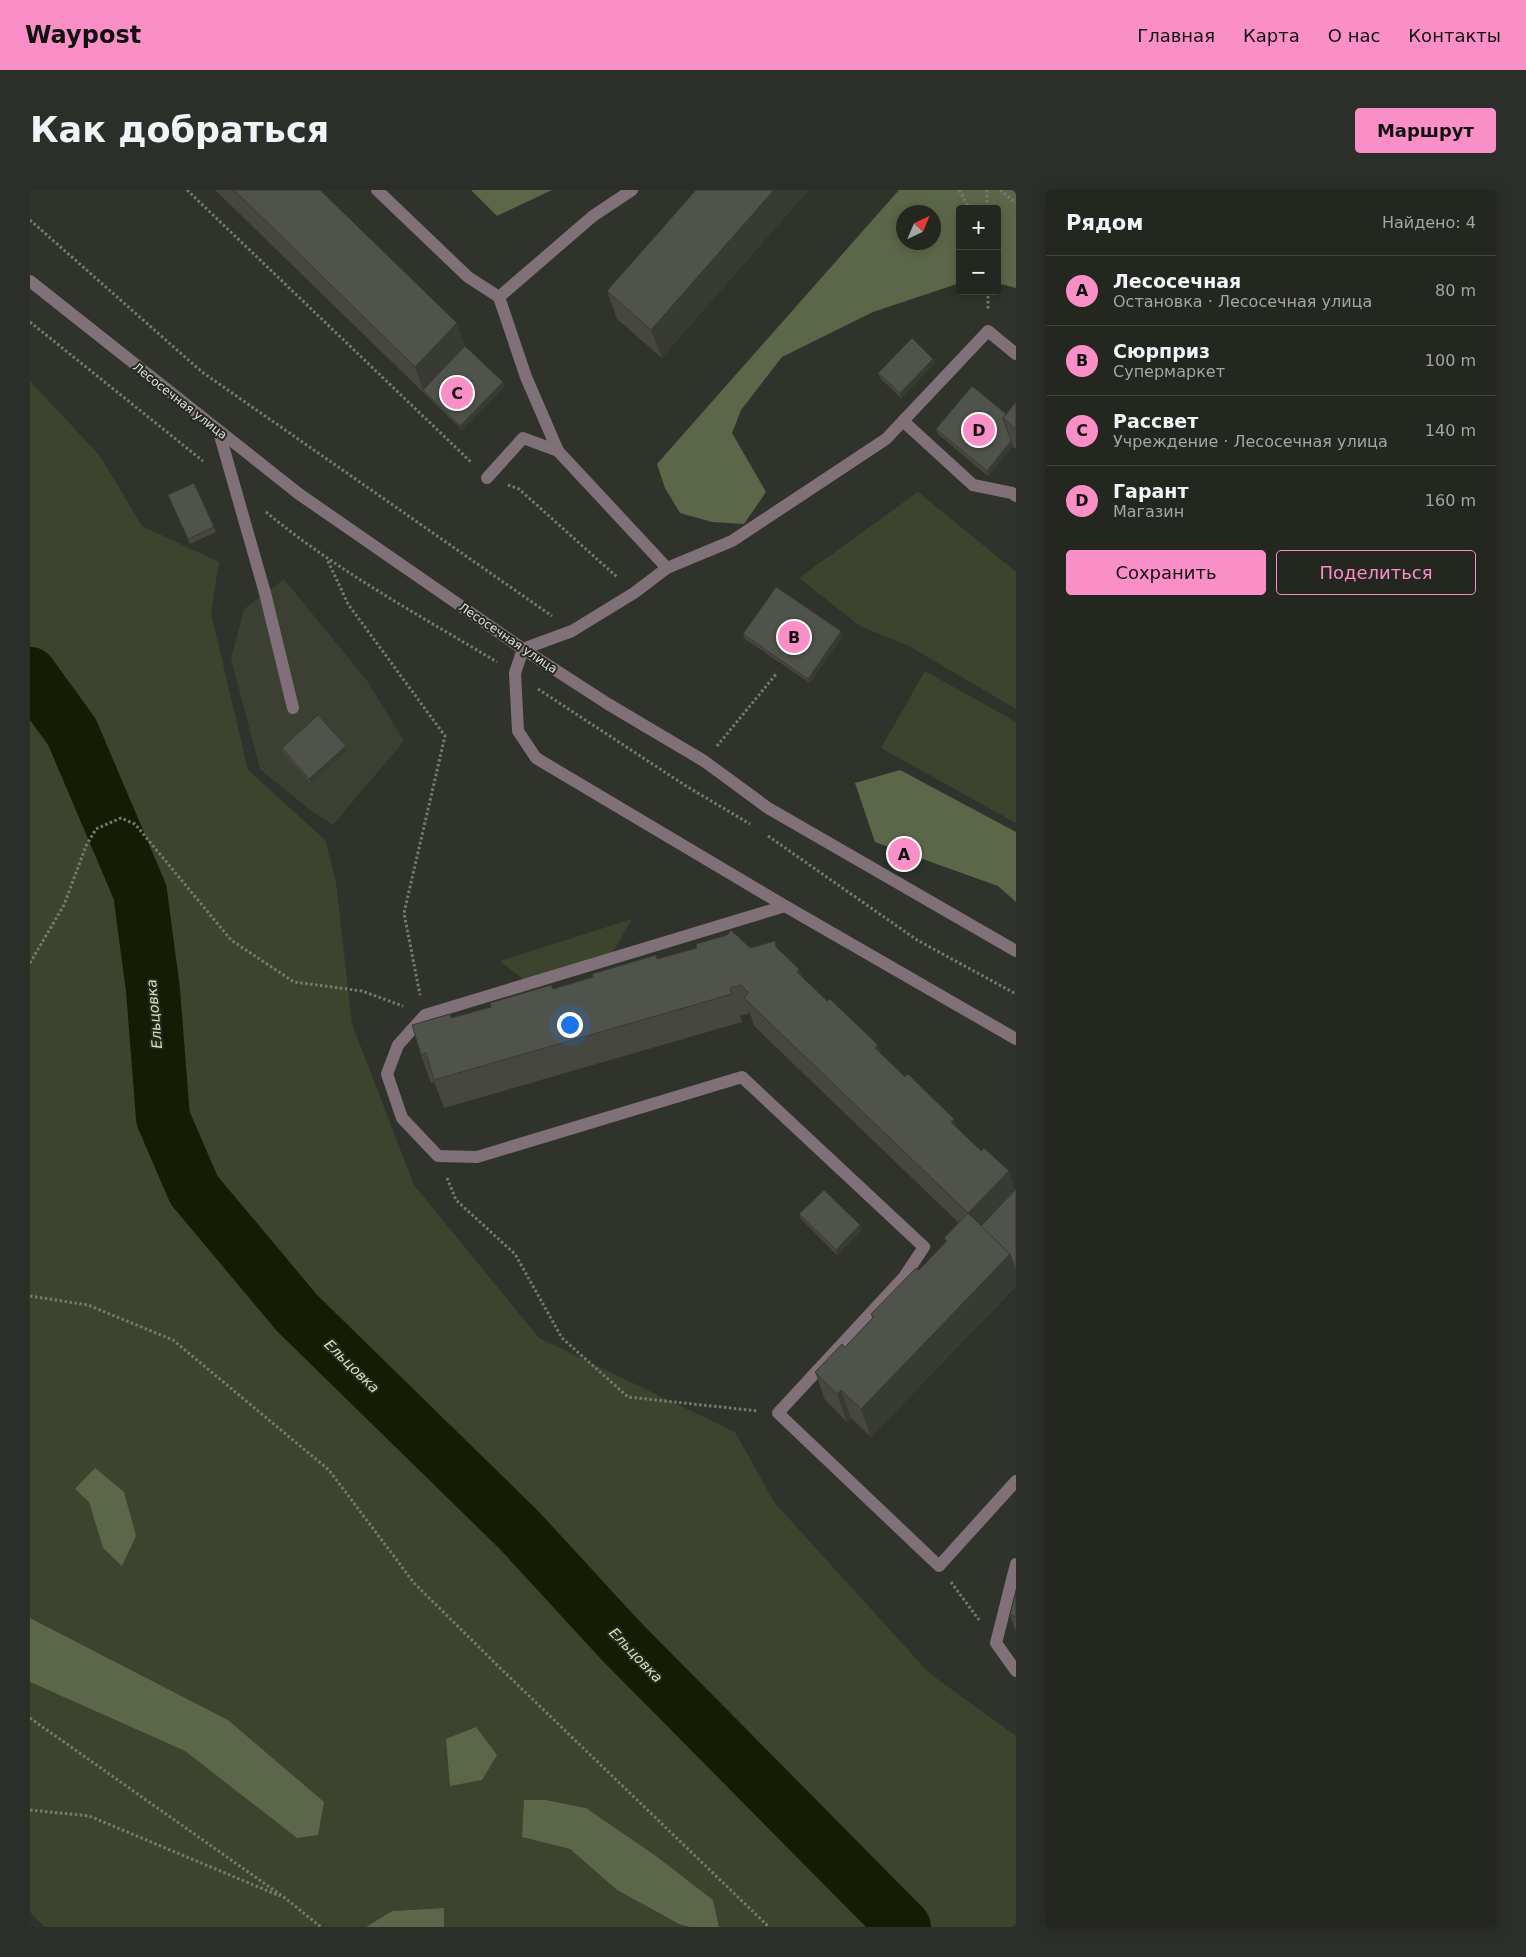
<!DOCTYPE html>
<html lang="ru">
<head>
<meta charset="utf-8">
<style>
  :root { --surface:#242620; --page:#2c2e29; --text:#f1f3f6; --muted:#a3a5a5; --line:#41433e; --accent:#fa8fc7 }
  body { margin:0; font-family:"DejaVu Sans",sans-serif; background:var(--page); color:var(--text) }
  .controls { position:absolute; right:15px; top:15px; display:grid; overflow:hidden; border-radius:5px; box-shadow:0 2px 12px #0003 }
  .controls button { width:45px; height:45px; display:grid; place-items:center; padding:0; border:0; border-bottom:1px solid var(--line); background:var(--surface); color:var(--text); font:25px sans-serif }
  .compass { position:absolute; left:866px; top:15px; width:45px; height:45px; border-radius:50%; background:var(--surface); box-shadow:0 2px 12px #0003; rotate:44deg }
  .you { position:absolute; left:539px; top:834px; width:18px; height:18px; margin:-12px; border:4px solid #fff; border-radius:50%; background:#1a73e8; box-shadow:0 0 0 8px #1a73e833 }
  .badge { display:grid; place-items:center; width:32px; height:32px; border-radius:50%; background:var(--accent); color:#111; font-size:16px; font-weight:700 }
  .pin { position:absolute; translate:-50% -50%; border:2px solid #fff; box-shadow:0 1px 5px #0006 }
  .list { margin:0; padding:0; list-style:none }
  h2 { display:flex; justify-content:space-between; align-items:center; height:65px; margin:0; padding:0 20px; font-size:21px }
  h2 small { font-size:16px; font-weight:400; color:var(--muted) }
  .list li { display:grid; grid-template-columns:32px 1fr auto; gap:15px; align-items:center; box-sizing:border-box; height:70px; padding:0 20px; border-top:1px solid var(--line) }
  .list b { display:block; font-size:19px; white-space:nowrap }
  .list p { margin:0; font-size:16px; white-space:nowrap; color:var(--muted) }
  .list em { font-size:16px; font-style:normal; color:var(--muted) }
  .actions { display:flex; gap:10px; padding:15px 20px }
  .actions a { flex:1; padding:11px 0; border:1px solid var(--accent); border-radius:5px; text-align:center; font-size:18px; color:var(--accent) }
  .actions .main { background:var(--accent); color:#111 }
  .map { position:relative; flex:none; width:986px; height:1737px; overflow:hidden; border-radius:5px }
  header { display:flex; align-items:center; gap:30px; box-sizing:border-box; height:70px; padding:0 25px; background:var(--accent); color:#111 }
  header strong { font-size:24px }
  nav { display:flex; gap:28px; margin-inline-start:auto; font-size:18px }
  .intro { display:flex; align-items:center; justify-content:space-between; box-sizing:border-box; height:120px; padding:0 30px }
  h1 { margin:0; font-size:35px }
  .button { padding:12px 22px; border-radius:5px; background:var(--accent); color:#111; font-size:18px; font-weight:700 }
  main { display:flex; gap:30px; padding:0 30px }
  aside { flex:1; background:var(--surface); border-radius:5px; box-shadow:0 2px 12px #0003 }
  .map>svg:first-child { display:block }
</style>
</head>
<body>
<header>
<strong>Waypost</strong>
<nav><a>Главная</a><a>Карта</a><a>О нас</a><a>Контакты</a></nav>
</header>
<div class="intro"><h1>Как добраться</h1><a class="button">Маршрут</a></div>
<main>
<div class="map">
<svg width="986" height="1737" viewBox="0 0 986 1737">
  <rect width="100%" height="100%" fill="#30332b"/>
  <path fill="#3b4032" d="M254,389L338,492L374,551L303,635L280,620L230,579L201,469L214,419Z"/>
  <g fill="#3c442d" fill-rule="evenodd">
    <path d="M0,191L70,266L112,336L189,372L181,423L218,580L295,650L306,692L322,834L384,995L509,1148L705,1242L744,1312L899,1483L986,1546V1737H689L683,1710L626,1666L556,1618L516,1610H494L492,1647L540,1659L587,1700L649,1734L660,1737H414L413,1718L362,1721L336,1737H15L0,1722V1492L155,1561L267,1648L198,1530L0,1428ZM59,1312L92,1376L73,1358Z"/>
    <path d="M888,302L986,382V519L879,456L830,436L769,388Z"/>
    <path d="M895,481L986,532V633L851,558Z"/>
    <path d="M602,729L580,767L499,794L470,771Z"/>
  </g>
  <g fill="#5c674a" fill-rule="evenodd">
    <path d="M441,0H522L467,26Z"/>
    <path d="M869,0H986V98L967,93V19H930V93L843,122L752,167L711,220L702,243L736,302L714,334L682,332L650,323L635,298L627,274ZM874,22H904V52H874Z"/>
    <path d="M870,580L986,642V712L968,696L845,652L825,593Z"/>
    <path d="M65,1278L94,1302L106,1346L92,1376L73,1358L59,1312L45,1299Z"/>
    <path d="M0,1428L198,1530L294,1612L288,1645L267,1648L155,1561L0,1492Z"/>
    <path d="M446,1537L467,1565L452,1590L420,1596L416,1549Z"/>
    <path d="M494,1610H516L556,1618L626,1666L683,1710L689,1737H660L649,1734L587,1700L540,1659L492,1647Z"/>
    <path d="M414,1718V1737H336L362,1721Z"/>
  </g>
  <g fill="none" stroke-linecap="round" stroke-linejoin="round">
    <path stroke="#141c04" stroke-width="54" d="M0,484L42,542L110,702L123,800L133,928L164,1000L267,1123L489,1340L592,1452L874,1737"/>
    <g stroke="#767972" stroke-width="3" stroke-dasharray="2.5 2.5" stroke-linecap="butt">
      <path d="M157,0L442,273"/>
      <path d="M929,0L940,19"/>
      <path d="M957,0V19"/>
      <path d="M970,0L986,13"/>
      <path d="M0,30L172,182L522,426"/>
      <path d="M958,101V121"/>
      <path d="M0,132L173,271"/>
      <path d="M478,295L489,299L587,387"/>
      <path d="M236,322C307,381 389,425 467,472"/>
      <path d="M298,371L318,414L415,546L374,723L390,805"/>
      <path d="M508,499L656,596L720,634"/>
      <path d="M687,556L747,483"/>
      <path d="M738,646L887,750L986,804"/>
      <path d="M0,773L34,715L56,656L66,639L91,628L105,634L201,750L264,792L332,801L373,816"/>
      <path d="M417,988L426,1010L485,1064L532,1148L598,1207L728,1221"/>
      <path d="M0,1106L58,1115L143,1150L299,1280L384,1393L467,1475L739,1737"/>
      <path d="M921,1392L949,1430"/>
      <path d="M0,1528L255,1708L291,1737"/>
      <path d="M0,1620L59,1626L250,1706"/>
    </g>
    <g stroke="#807178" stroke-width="12">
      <path d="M347,0L438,87L469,107L563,26L602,0"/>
      <path d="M0,91L269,304L493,459L578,514L674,571L738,618L986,761"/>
      <path d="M469,107L496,187L528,261L637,378L604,403L542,441L493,459L485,483L488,541L506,568L755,716L986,849"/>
      <path d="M873,231L943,295L982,303L986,306"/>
      <path d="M189,242L235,403L263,518"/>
      <path d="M457,288L493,248L528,261"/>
      <path d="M637,378L702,351L856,249L958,141L986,164"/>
      <path d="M755,716L395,825L368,855L357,884L372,928L408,966L447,967L712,887L894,1057L874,1087L748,1223L909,1376L986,1291"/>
      <path d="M986,1374L966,1453L986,1481"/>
    </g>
  </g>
  <g fill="#454740">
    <path d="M185,0H290L435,157L473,192L474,197L432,240Z"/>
    <path d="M666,0L632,168L587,129L577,101Z"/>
    <path d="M903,169L905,173L871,208L850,188L848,183Z"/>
    <path d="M986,212V259L983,256L958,286L908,244L906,239L976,224Z"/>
    <path d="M138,305L184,337L186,342L160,354Z"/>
    <path d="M713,444L813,445L780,493L715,449Z"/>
    <path d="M252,558L317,561L281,594L253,563Z"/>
    <path d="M720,758H747L769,779L773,788L797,811L848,855L851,864L875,887L924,929L927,938L985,1000L986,999V1096L841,1247L821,1228L817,1232L795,1210L785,1182L815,1157L842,1128L841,1124L889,1080L916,1052L914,1048L929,1033L724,836L720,823L710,826L712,832L414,918L404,892L401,893L391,865L421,828L628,769Z"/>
    <path d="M769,1024L830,1035L832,1040L807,1065L771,1029Z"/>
    <path d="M986,1401V1442L980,1425Z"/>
  </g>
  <g fill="#383a34">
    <path d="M744,0H779L632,168L621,140Z"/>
    <path d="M427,133L437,161L393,200L385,177Z"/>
    <path d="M903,169L905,173L871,208L870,203Z"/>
    <path d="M473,192L474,197L432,240L430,236Z"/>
    <path d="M981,251L983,256L958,286L957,281Z"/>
    <path d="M811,441L813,445L780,493L778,489Z"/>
    <path d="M316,556L317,561L281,594L279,589Z"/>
    <path d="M769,779L780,807L767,782Z"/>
    <path d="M848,855L858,883L845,858Z"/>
    <path d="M924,929L934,957L921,932Z"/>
    <path d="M979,981L986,1002L951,1048L938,1023Z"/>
    <path d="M830,1035L832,1040L807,1065L806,1060Z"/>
    <path d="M980,1064L986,1081V1096L841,1247L831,1219Z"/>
    <path d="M811,1200L821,1228L817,1232L807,1204Z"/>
  </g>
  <g fill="#50534b" stroke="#383a34">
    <path d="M204,0H290L427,133L385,177Z"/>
    <path d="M666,0H744L621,140L577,101Z"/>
    <path d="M882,148L903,169L870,203L848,183Z"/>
    <path d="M435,156L473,192L430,236L393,200Z"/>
    <path d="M942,196L976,224L973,228L981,251L957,281L906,239Z"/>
    <path d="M986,212V239L973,228Z"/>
    <path d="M164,293L184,337L158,349L138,305Z"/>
    <path d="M746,397L811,441L778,489L713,444Z"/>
    <path d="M288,525L316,556L279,589L252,558Z"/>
    <path d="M701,740L720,758L745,751L746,757L769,779L767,782L797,811L800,809L848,855L845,858L875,887L878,884L924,929L921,932L951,961L954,958L979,981L938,1023L980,1064L831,1219L811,1200L807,1204L785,1182L812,1154L815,1157L844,1127L841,1124L886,1078L889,1080L917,1051L914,1048L938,1023L714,808L719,803L711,795L700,798L702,804L404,890L396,863L391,865L382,835L420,824L421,828L461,817L460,813L521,795L523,799L563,787L562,784L626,765L627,769L667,758L666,754L697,745Z"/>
    <path d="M986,999V1081L980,1064L951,1036Z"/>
    <path d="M794,1000L830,1035L806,1060L769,1024Z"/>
    <path d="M986,1401V1427L980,1425Z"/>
  </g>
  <g text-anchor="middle" stroke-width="4" stroke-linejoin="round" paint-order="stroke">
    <g font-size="12" fill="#dfe2dc" stroke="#262921">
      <text transform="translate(150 211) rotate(38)" y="4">Лесосечная улица</text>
      <text transform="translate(478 448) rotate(34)" y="4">Лесосечная улица</text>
    </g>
    <g font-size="14" font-style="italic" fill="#d1e6b0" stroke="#262921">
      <text transform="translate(124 824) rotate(-95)" y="5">Ельцовка</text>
      <text transform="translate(322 1176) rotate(44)" y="5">Ельцовка</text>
      <text transform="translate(606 1465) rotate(46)" y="5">Ельцовка</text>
    </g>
  </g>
</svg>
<div class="controls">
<button>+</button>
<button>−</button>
</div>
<svg class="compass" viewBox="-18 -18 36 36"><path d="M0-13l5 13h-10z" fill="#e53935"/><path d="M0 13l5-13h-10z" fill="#a3a5a5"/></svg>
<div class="you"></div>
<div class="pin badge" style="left:874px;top:664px">A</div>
<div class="pin badge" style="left:764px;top:447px">B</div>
<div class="pin badge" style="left:427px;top:203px">C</div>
<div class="pin badge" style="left:949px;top:240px">D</div>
</div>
<aside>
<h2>Рядом<small>Найдено: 4</small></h2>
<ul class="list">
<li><span class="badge">A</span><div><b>Лесосечная</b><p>Остановка · Лесосечная улица</p></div><em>80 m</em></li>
<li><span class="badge">B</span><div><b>Сюрприз</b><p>Супермаркет</p></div><em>100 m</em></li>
<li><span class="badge">C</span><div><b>Рассвет</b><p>Учреждение · Лесосечная улица</p></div><em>140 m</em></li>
<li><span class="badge">D</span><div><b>Гарант</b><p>Магазин</p></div><em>160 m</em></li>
</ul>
<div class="actions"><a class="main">Сохранить</a><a>Поделиться</a></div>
</aside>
</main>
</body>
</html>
